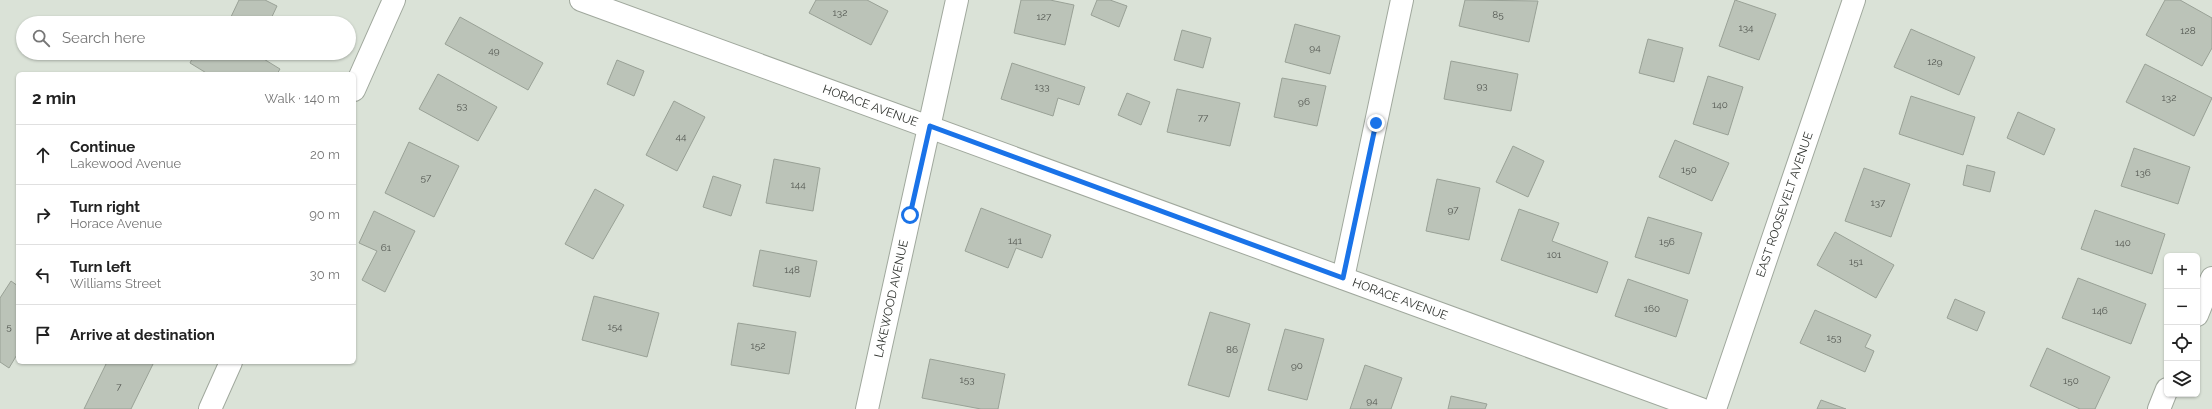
<!DOCTYPE html>
<html lang="en">
<head>
<meta charset="utf-8">
<style>
  :root { --surface:#fff; --page:#f2f2f2; --text:#222; --muted:#767676; --line:#e0e0e0 }
  body { margin:0; font-family:Raleway,sans-serif; background:var(--page); color:var(--text) }
  .controls { position:absolute; right:12px; bottom:12px; display:grid; overflow:hidden; border-radius:6px; box-shadow:0 1px 3px #0004 }
  .controls button { width:36px; height:36px; display:grid; place-items:center; padding:0; border:0; border-bottom:1px solid var(--line); background:var(--surface); color:var(--text); font:20px sans-serif }
  .stop { position:absolute; width:12px; height:12px; margin:-9px; border:3px solid #1a73e8; border-radius:50%; background:#fff }
  .stop.end { background:#1a73e8; border-color:#fff; box-shadow:0 1px 4px #0008 }
  .list { margin:0; padding:0; list-style:none }
  h2 { display:flex; justify-content:space-between; align-items:center; height:52px; margin:0; padding:0 16px; font-size:17px }
  h2 small { font-size:13px; font-weight:400; color:var(--muted) }
  .list li { display:grid; grid-template-columns:26px 1fr auto; gap:12px; align-items:center; box-sizing:border-box; height:60px; padding:0 16px; border-top:1px solid var(--line) }
  .list b { display:block; font-size:15px; white-space:nowrap }
  .list p { margin:0; font-size:13px; white-space:nowrap; color:var(--muted) }
  .list em { font-size:13px; font-style:normal; color:var(--muted) }
  .icon { flex:none; width:22px; height:22px; fill:none; stroke:currentColor; stroke-width:2; stroke-linecap:round; stroke-linejoin:round }
  .map { position:relative; flex:none; width:2212px; height:409px; overflow:hidden }
  .search { position:absolute; background:var(--surface); box-shadow:0 1px 3px #0004; left:16px; top:16px; width:340px; height:44px; display:flex; align-items:center; gap:10px; box-sizing:border-box; padding:0 14px; border-radius:22px; color:var(--muted); font-size:15px }
  .panel { position:absolute; background:var(--surface); box-shadow:0 1px 3px #0004; left:16px; top:72px; width:340px; height:292px; border-radius:6px }
  .map>svg:first-child { display:block }
</style>
</head>
<body>
<div class="map">
<svg width="2212" height="409" viewBox="0 0 2212 409">
  <rect width="100%" height="100%" fill="#dae2d7"/>
  <g fill="#bbc3b8" stroke="#99a196">
    <path d="M239,0H265L277,6L269,23H234L229,21Z"/>
    <path d="M816,0H867L888,11L871,45L809,13Z"/>
    <path d="M1021,0H1050L1074,5L1065,45L1014,33Z"/>
    <path d="M1097,0H1110L1127,6L1119,27L1091,15Z"/>
    <path d="M1465,0L1538,1L1529,42L1459,26Z"/>
    <path d="M1735,0L1776,14L1759,60L1719,46Z"/>
    <path d="M2165,0H2180L2212,18V48L2202,66L2146,35Z"/>
    <path d="M460,17L543,63L528,90L445,44Z"/>
    <path d="M1295,24L1340,36L1330,74L1285,62Z"/>
    <path d="M1911,29L1975,57L1959,95L1894,67Z"/>
    <path d="M1182,30L1211,38L1203,68L1174,60Z"/>
    <path d="M1648,39L1683,48L1674,82L1639,73Z"/>
    <path d="M195,53H254L280,69L277,74H208L190,63Z"/>
    <path d="M617,60L644,71L634,96L607,84Z"/>
    <path d="M1451,61L1518,74L1511,111L1444,99Z"/>
    <path d="M1012,63L1085,87L1079,105L1058,98L1053,116L1001,99Z"/>
    <path d="M2145,64L2212,98L2194,136L2126,102Z"/>
    <path d="M438,74L497,107L478,141L419,109Z"/>
    <path d="M1708,76L1743,87L1728,135L1693,124Z"/>
    <path d="M1282,78L1326,86L1317,126L1274,117Z"/>
    <path d="M1177,89L1240,103L1230,146L1167,132Z"/>
    <path d="M1127,93L1150,102L1141,125L1118,115Z"/>
    <path d="M1911,96L1975,117L1963,155L1899,134Z"/>
    <path d="M674,101L705,117L677,171L646,155Z"/>
    <path d="M2018,112L2055,129L2044,155L2007,138Z"/>
    <path d="M1675,140L1729,163L1712,201L1659,177Z"/>
    <path d="M409,142L459,166L434,217L385,193Z"/>
    <path d="M1513,146L1544,161L1528,197L1496,182Z"/>
    <path d="M2134,148L2190,167L2178,204L2121,186Z"/>
    <path d="M774,159L820,168L813,211L766,203Z"/>
    <path d="M1967,165L1995,172L1990,192L1963,185Z"/>
    <path d="M1864,168L1910,184L1891,237L1845,221Z"/>
    <path d="M713,176L741,185L731,216L703,207Z"/>
    <path d="M1437,179L1480,188L1469,240L1426,231Z"/>
    <path d="M595,189L624,205L593,259L565,244Z"/>
    <path d="M981,208L1051,235L1042,258L1016,248L1008,268L965,251Z"/>
    <path d="M1519,209L1559,223L1552,241L1608,262L1597,293L1501,260Z"/>
    <path d="M2095,210L2165,234L2152,274L2081,249Z"/>
    <path d="M374,211L415,231L385,292L362,280L377,251L359,243Z"/>
    <path d="M1648,217L1702,233L1689,274L1635,257Z"/>
    <path d="M1835,232L1894,265L1876,298L1817,265Z"/>
    <path d="M760,250L817,261L810,297L753,286Z"/>
    <path d="M2078,278L2146,304L2131,344L2062,318Z"/>
    <path d="M1628,279L1688,300L1676,337L1615,316Z"/>
    <path d="M11,281L18,286V353L9,368L0,362V298Z"/>
    <path d="M594,296L659,313L647,357L582,340Z"/>
    <path d="M1955,299L1985,312L1977,331L1947,318Z"/>
    <path d="M1815,310L1871,335L1865,347L1874,351L1865,372L1800,343Z"/>
    <path d="M1210,312L1250,324L1229,397L1188,385Z"/>
    <path d="M738,323L796,332L789,374L731,365Z"/>
    <path d="M1285,329L1324,339L1307,400L1268,390Z"/>
    <path d="M2047,348L2110,377L2095,409H2080L2030,386Z"/>
    <path d="M930,359L1005,374L998,409H981L922,398Z"/>
    <path d="M107,362H154L131,409H84Z"/>
    <path d="M1365,365L1402,378L1391,409H1350Z"/>
    <path d="M1451,396L1487,404L1485,409H1448Z"/>
    <path d="M1821,400L1846,409H1817Z"/>
  </g>
  <g fill="none" stroke-linecap="round" stroke-linejoin="round">
    <g stroke="#a0a89d" stroke-width="24">
      <g id="minor">
        <path id="s1" d="M581,0L1701,409"/>
        <path d="M354,90L394,0"/>
        <path d="M1343,278L1402,0"/>
        <path d="M2197,315L2212,278"/>
        <path d="M210,409L231,362"/>
        <path id="s2" d="M867,409L957,0"/>
        <path id="s3" d="M1715,409L1854,0"/>
        <path d="M2159,409L2167,389"/>
      </g>
    </g>
    <use href="#minor" stroke="#fff" stroke-width="22"/>
  </g>
  <g fill="none" stroke-linecap="round" stroke-linejoin="round">
    <path stroke="#1a73e8" stroke-width="5" d="M910,215L930,126L1343,278L1376,123"/>
  </g>
  <g text-anchor="middle" stroke-width="3.5" stroke-linejoin="round" paint-order="stroke">
    <g font-size="10" fill="#545852">
      <text x="840" y="16">132</text>
      <text x="1498" y="18">85</text>
      <text x="1044" y="20">127</text>
      <text x="1746" y="31">134</text>
      <text x="2188" y="34">128</text>
      <text x="1315" y="51">94</text>
      <text x="494" y="54">49</text>
      <text x="1935" y="65">129</text>
      <text x="1482" y="89">93</text>
      <text x="1042" y="90">133</text>
      <text x="2169" y="101">132</text>
      <text x="1304" y="105">96</text>
      <text x="1720" y="108">140</text>
      <text x="462" y="109">53</text>
      <text x="1203" y="121">77</text>
      <text x="681" y="140">44</text>
      <text x="1689" y="173">150</text>
      <text x="2143" y="176">136</text>
      <text x="426" y="181">57</text>
      <text x="798" y="188">144</text>
      <text x="1878" y="206">137</text>
      <text x="1453" y="213">97</text>
      <text x="1015" y="244">141</text>
      <text x="1667" y="245">156</text>
      <text x="2123" y="246">140</text>
      <text x="386" y="251">61</text>
      <text x="1554" y="258">101</text>
      <text x="1856" y="265">151</text>
      <text x="792" y="273">148</text>
      <text x="1652" y="312">160</text>
      <text x="2100" y="314">146</text>
      <text x="9" y="330">5</text>
      <text x="615" y="330">154</text>
      <text x="1834" y="341">153</text>
      <text x="758" y="349">152</text>
      <text x="1232" y="353">86</text>
      <text x="1297" y="369">90</text>
      <text x="967" y="383">153</text>
      <text x="2071" y="384">150</text>
      <text x="119" y="390">7</text>
      <text x="1372" y="404">94</text>
    </g>
    <g font-size="12" fill="#313430" stroke="#fff">
      <text dy="4" stroke="none"><textPath href="#s1" startOffset="308">HORACE AVENUE</textPath></text>
      <text dy="4" stroke="none"><textPath href="#s3" startOffset="216">EAST ROOSEVELT AVENUE</textPath></text>
      <text dy="4" stroke="none"><textPath href="#s2" startOffset="113">LAKEWOOD AVENUE</textPath></text>
      <text dy="4" stroke="none"><textPath href="#s1" startOffset="872">HORACE AVENUE</textPath></text>
    </g>
  </g>
</svg>
<div class="controls">
<button>+</button>
<button>−</button>
<button><svg class="icon" aria-label="locate" viewBox="0 0 24 24"><circle cx="12" cy="12" r="6"/><path d="M12 2v4M12 18v4M2 12h4M18 12h4"/></svg></button>
<button><svg class="icon" aria-label="layers" viewBox="0 0 24 24"><path d="M12 4l9 5-9 5-9-5zM3 14l9 5 9-5"/></svg></button>
</div>
<div class="stop" style="left:910px;top:215px"></div>
<div class="stop end" style="left:1376px;top:123px"></div>
<div class="search"><svg class="icon" aria-label="search" viewBox="0 0 24 24"><circle cx="10" cy="10" r="6"/><path d="M15 15l6 6"/></svg>Search here</div>
<section class="panel">
<h2>2 min<small>Walk · 140 m</small></h2>
<ul class="list">
<li><svg class="icon" aria-label="ahead" viewBox="0 0 24 24"><path d="M12 20V5M6 11l6-6 6 6"/></svg><div><b>Continue</b><p>Lakewood Avenue</p></div><em>20 m</em></li>
<li><svg class="icon" aria-label="right" viewBox="0 0 24 24"><path d="M7 20v-9h11M14 6l5 5-5 5"/></svg><div><b>Turn right</b><p>Horace Avenue</p></div><em>90 m</em></li>
<li><svg class="icon" aria-label="left" viewBox="0 0 24 24"><path d="M17 20v-9H6M10 6l-5 5 5 5"/></svg><div><b>Turn left</b><p>Williams Street</p></div><em>30 m</em></li>
<li><svg class="icon" aria-label="arrive" viewBox="0 0 24 24"><path d="M6 21V4h12l-3 4 3 4H6"/></svg><div><b>Arrive at destination</b></div></li>
</ul>
</section>
</div>
</body>
</html>
